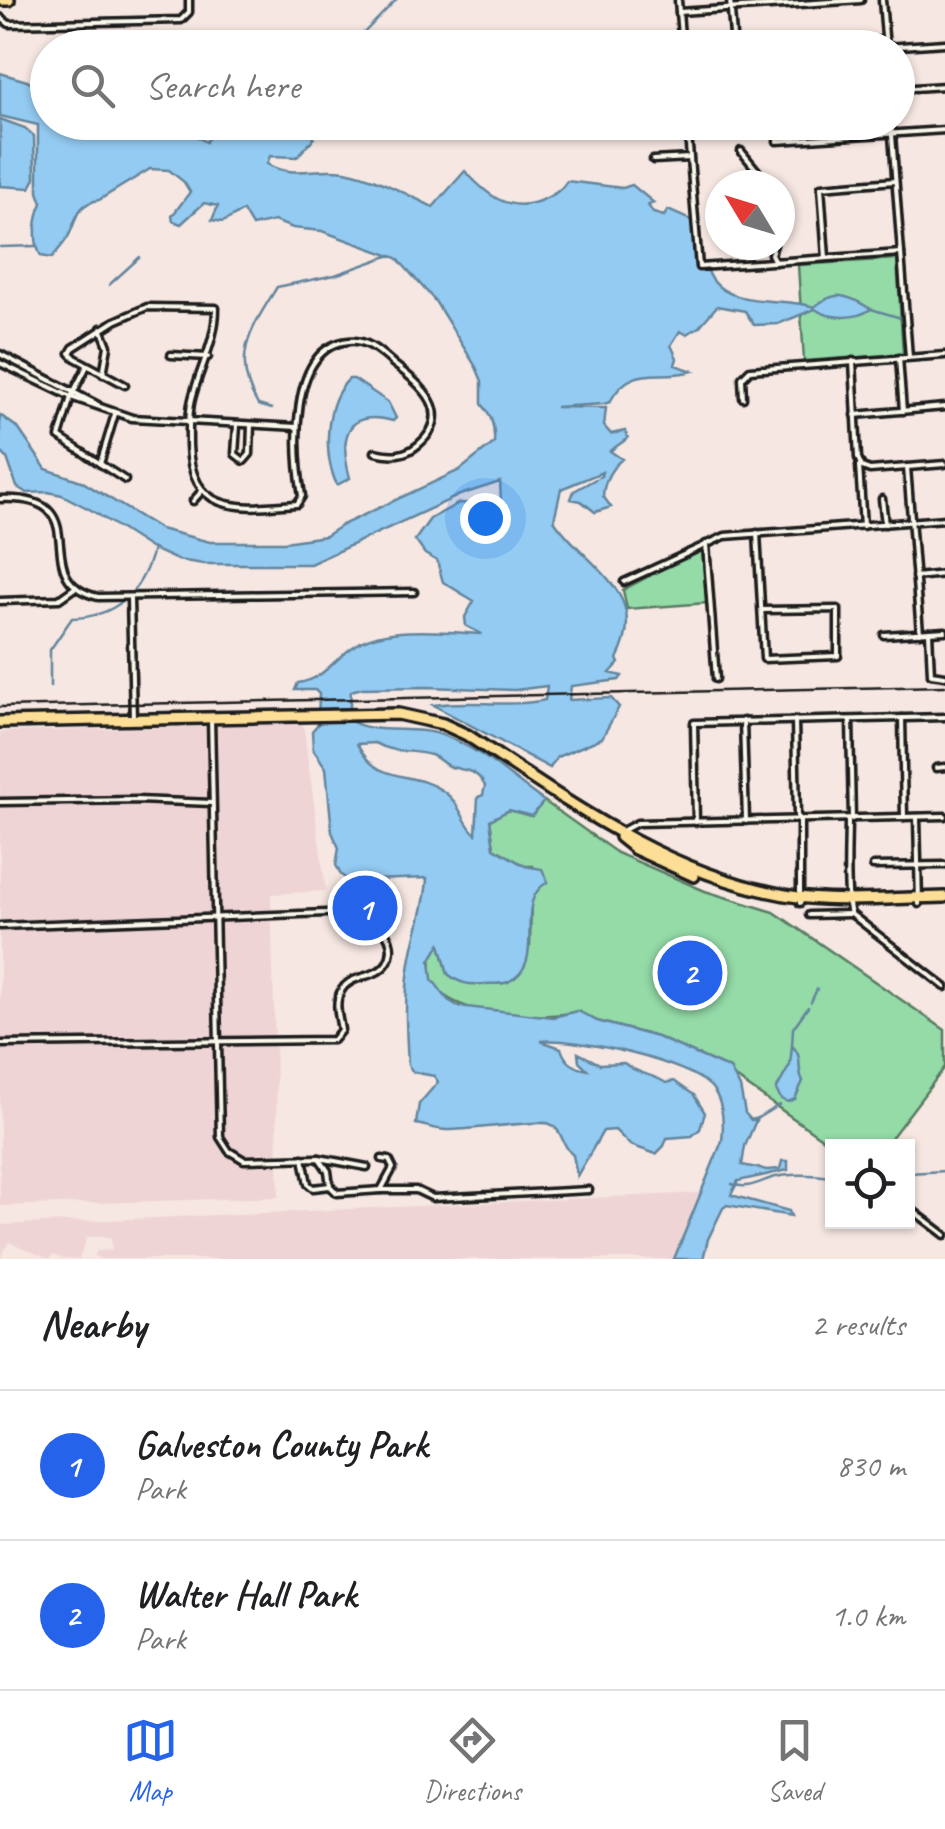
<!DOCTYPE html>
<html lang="en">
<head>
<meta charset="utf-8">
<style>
  :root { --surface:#fff; --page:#f6f6f6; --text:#202124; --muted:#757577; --line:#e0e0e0; --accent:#2563eb }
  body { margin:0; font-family:Caveat,sans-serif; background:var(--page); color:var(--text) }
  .controls { position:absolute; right:30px; bottom:30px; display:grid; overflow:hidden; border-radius:0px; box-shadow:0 2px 8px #0004 }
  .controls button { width:90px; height:90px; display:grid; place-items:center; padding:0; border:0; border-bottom:2px solid var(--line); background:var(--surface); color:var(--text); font:50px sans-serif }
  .compass { position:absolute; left:705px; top:170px; width:90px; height:90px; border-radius:50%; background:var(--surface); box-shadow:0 2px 8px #0004; rotate:308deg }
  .you { position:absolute; left:485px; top:518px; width:35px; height:35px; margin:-25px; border:8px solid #fff; border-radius:50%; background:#1a73e8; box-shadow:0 0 0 15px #1a73e833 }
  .badge { display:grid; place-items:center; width:65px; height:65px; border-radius:50%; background:var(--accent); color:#fff; font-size:32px; font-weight:700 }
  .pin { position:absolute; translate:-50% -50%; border:5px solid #fff; box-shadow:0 2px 10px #0006 }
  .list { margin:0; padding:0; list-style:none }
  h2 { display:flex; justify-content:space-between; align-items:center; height:130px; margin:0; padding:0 40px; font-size:42px }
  h2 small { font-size:32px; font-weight:400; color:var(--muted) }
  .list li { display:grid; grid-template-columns:65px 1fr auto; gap:30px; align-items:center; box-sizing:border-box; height:150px; padding:0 40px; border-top:2px solid var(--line) }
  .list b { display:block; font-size:38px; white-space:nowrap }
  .list p { margin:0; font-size:32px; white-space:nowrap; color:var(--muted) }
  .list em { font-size:32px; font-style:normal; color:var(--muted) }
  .icon { flex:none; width:55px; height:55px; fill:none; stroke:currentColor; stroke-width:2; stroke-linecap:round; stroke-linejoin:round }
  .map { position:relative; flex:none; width:945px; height:1259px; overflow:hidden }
  .search { position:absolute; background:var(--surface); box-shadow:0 2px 8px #0004; left:30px; right:30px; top:30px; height:110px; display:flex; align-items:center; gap:25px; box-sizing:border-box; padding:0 35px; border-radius:55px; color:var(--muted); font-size:38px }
  .sheet { height:430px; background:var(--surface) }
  nav { display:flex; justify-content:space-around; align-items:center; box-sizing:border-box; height:140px; border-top:2px solid var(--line); background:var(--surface); font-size:28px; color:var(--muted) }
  nav a { display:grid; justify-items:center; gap:5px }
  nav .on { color:var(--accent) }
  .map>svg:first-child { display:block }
</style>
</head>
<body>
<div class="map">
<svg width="945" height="1259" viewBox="0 0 945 1259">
  <rect width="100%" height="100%" fill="#f6e7e2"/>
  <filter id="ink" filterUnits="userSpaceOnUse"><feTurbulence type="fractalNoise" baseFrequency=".01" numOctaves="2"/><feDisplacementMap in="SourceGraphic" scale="20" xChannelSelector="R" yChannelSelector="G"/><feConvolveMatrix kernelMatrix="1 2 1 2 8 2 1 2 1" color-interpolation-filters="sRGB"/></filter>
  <g filter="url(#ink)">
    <g fill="#efd4d5">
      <path d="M303,724L326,891L271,894L279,1197L0,1206V732Z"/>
      <path d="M701,1193L674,1259H101L94,1256L97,1251L112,1250L111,1238L104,1236L87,1237L79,1259H63L53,1255L49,1259L9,1242L0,1259V1225Z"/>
    </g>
    <g fill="#94dba8" stroke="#587c62" stroke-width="2.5">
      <path d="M897,259L903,354L804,361L798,265Z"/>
      <path d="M702,548L707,603L627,609L623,590Z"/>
      <path d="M544,801L617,853L705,891L774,912L945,1030V1067L885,1146H833L733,1076L730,1069L657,1037L597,1021L578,1011C539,1022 397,1019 437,945L440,944L448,974C480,1000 505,966 530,945L531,900L540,886L533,866H525L494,848L490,820L509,810L531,816Z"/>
    </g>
    <g fill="#94cbf2" stroke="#64859c" stroke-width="2.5" fill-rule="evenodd">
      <path d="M235,34L269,39L292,47H186L213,37Z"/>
      <path d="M0,73L47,87L48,122L176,123L206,142L209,137L196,123H311L314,138L297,157L270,156L267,164C293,179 317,166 345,171C376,177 404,193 433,207L465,171C487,195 509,214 542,200C553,195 561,191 567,181L623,188L632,185L654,203L648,205L653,213L664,216L668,210L693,221L695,267L708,271C722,310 784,296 814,307C837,289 846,295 871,309C856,320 829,319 815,309L778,324L754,325L745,311L717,306L699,327L686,334L680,331L671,345L677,358L675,365L693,371C658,381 631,362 610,402L604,404L555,407L606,408L604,426L611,434L625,431L628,438L610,451L622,459C610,469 604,481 603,496L611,507L595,512L581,501L571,499L574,491L601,476L602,472L561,489L554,520C587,568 652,592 617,659L619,663L610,673L622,676L619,680L571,686L569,700L611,698L619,707L602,738L557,757L550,768L433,705C471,699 508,708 545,700L547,686L515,690L427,687L362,688L351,691L349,720C375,736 410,725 439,734C480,747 510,778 544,801L532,816L509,810L490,820L494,848L525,866L542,869L548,882C510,902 550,963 508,982C501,985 491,983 484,984C469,985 460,984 448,974L440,944L430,961L432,979L448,1000L458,1006L553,1017L578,1011L597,1021L657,1037L730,1069L740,1087L745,1113L751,1120L757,1118L745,1146L742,1165L767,1170L780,1169L782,1161H788V1170L738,1181L731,1195L789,1211L791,1216L727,1205L723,1208L708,1239L703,1259H674L722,1141C724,1123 724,1103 712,1088C690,1062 575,1037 541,1041L561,1048C565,1062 574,1068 588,1070L579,1061L578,1053L600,1064L624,1063C638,1075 651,1073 666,1083L674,1081L694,1095L705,1113L700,1129L692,1136L667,1138L664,1146L656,1154L630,1145L615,1130L603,1131L577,1176L573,1155C562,1147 563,1130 550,1124C541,1119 465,1131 447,1130C437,1130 427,1126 416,1124L419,1104L438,1082L434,1076L413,1072L408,1065C406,1030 404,997 410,963C414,934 426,907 427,878L372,880L364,891L341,875L336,865L339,848L332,832L326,768L313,749L312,731L318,724L319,694L315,690H295L298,683C325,679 333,659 356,645C385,625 447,632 482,634L466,626L465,617L474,601L443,582L437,561L425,554L415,540L430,519L459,503L501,504L500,482L460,495L310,564H204L177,560L150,548L91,510L62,495L48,492L27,493L17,487L7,458L0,451V415L18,428L46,469L81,481L160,529L210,542H284L325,536L342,525L460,470L494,443C495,428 492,415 482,404V381L476,367L435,301L397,258L322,231L293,228L274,221L252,226L243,211L223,222L212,220L218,206L204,203L181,224L173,221L172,216L190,192L184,182L169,170L150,169L99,200C75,204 77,221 68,237C63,245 57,251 52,258L41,256C33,242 35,218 42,203L38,192V125L0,116ZM375,743C392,753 412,750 431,755C440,758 443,765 451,767C467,771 477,770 485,786L483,795L478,797L476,834C464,826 461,803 443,791C411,769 378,786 357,744Z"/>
      <path d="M0,119L25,128L34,136L35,178L30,188L0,186Z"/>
      <path d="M354,379L388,402L396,418L393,421C345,408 339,438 350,478L337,485C323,456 324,402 349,379Z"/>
      <path d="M792,1046C804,1056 796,1069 803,1081L795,1099L788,1102L781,1099L776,1090L790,1065Z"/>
    </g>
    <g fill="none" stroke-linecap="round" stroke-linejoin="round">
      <g stroke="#64859c" stroke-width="2.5">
        <path d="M349,48L396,0"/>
        <path d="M0,247L37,246"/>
        <path d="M109,285L140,257"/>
        <path d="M871,309L901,318"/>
        <path d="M272,409L258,405C230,358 251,329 277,287L335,275L391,255"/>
        <path d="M50,687V650L72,618C116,617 142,592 153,549"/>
        <path d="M811,1002L817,989"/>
        <path d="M792,1046L793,1028L808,1007"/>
        <path d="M756,1119L779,1105"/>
        <path d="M908,1173L945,1171"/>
        <path d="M732,1184C748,1190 759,1182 772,1178C789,1173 816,1175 832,1177"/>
      </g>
      <g stroke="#1c1c1c" stroke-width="11">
        <g id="street">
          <path d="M678,0L682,48"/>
          <path d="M730,0L734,48"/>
          <path d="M882,0L886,48"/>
          <path d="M679,12L861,0"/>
          <path d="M0,17L9,24L181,20L189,12V0"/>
          <path d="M885,47L945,43"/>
          <path d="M771,48L885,40"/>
          <path d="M898,89L945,86"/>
          <path d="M687,122L699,267L901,253"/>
          <path d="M891,122L909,357"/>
          <path d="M777,141L945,130"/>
          <path d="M741,151L769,185"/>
          <path d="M653,160L690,158"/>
          <path d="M774,245L771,254L775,262"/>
          <path d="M826,258L821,187L895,181"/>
          <path d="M101,328L108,346L103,374"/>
          <path d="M0,354L98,405"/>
          <path d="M171,355L208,357"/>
          <path d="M899,358L903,411"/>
          <path d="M853,361L858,458L862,467L870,470L945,464"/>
          <path d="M0,363L71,397L132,418L297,427"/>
          <path d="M87,366L71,397L59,437L125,480"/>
          <path d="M125,385L75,358L70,353L73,348L115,321L147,307L216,308C216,341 200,367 192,399C188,414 189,430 189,445C191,517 242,508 297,504L302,496C295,454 287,347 349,341C368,339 382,354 395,365C421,385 456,413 418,445C405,456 391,456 375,452"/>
          <path d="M743,398L742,378L750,370L945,355"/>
          <path d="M855,415L945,407"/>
          <path d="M237,425L235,454L244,461L250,454L251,425"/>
          <path d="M100,464L115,414"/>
          <path d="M859,466L863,526"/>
          <path d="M907,467L920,633"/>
          <path d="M0,499C103,495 23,579 98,597L414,592"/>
          <path d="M882,499L885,524"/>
          <path d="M193,501L201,492"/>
          <path d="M757,533L764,659L838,656V609L762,610"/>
          <path d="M706,544L716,679"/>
          <path d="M915,577L945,574"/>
          <path d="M624,582L725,536L945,519"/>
          <path d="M130,599L133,719"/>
          <path d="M0,601L59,599L76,587"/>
          <path d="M929,632L931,674L945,676"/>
          <path d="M884,635L945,631"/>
          <path d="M211,718L220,1137L229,1151L244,1160L319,1158L367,1167"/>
          <path d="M902,718L904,817"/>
          <path d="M795,720L797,816L800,819V903"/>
          <path d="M850,720L852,819"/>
          <path d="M743,721L746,821"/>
          <path d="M936,768L945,767"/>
          <path d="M0,802L137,800L212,803"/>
          <path d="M917,817L919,904"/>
          <path d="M848,819C848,842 845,896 851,914L945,987"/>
          <path d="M696,822L694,723L945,717"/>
          <path d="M622,831L637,823L945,816"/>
          <path d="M873,866L945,865"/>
          <path d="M809,915L851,914"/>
          <path d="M0,926L352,912C374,916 401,938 387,963C376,980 351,973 341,991C334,1003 339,1017 341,1030L333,1040L0,1044"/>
          <path d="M303,1158L308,1184L313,1188L330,1186"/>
          <path d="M319,1158L328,1171L330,1186L337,1193L381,1190L393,1168L389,1160L382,1159"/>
          <path d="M381,1190H416L433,1198L589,1190"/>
          <path d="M908,1207L945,1235"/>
        </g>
      </g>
      <g stroke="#1c1c1c" stroke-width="16">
        <g id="primary">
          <path d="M0,0H9"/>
          <path d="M0,722L398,714L443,724L467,735C567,801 664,873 785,895C837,904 892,898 945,897"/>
          <path d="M620,837L635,849L694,876"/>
        </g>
      </g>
      <use href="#street" stroke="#fbf7ec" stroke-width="4"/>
      <use href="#primary" stroke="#fdde96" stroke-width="9"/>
      <path stroke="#1c1c1c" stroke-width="2.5" d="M0,707L945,686"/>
    </g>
  </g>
</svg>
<div class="controls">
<button><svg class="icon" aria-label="locate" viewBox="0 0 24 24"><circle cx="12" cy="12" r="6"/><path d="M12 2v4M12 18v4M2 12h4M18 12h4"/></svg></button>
</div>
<svg class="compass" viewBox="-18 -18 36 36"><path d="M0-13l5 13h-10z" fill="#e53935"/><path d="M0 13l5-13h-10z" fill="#757577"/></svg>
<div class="you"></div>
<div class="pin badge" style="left:365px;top:908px">1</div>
<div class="pin badge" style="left:690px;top:973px">2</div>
<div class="search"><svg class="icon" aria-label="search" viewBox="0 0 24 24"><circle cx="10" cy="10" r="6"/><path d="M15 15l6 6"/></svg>Search here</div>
</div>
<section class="sheet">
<h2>Nearby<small>2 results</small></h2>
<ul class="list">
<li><span class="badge">1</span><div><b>Galveston County Park</b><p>Park</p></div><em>830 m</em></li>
<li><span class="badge">2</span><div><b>Walter Hall Park</b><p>Park</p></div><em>1.0 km</em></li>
</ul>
</section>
<nav>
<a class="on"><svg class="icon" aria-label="map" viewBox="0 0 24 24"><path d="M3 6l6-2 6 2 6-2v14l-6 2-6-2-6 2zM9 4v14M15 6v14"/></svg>Map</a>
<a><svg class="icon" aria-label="directions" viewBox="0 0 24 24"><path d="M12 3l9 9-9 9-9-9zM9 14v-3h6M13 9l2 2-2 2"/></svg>Directions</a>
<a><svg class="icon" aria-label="saved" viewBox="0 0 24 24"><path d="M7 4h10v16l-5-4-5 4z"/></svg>Saved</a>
</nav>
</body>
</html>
